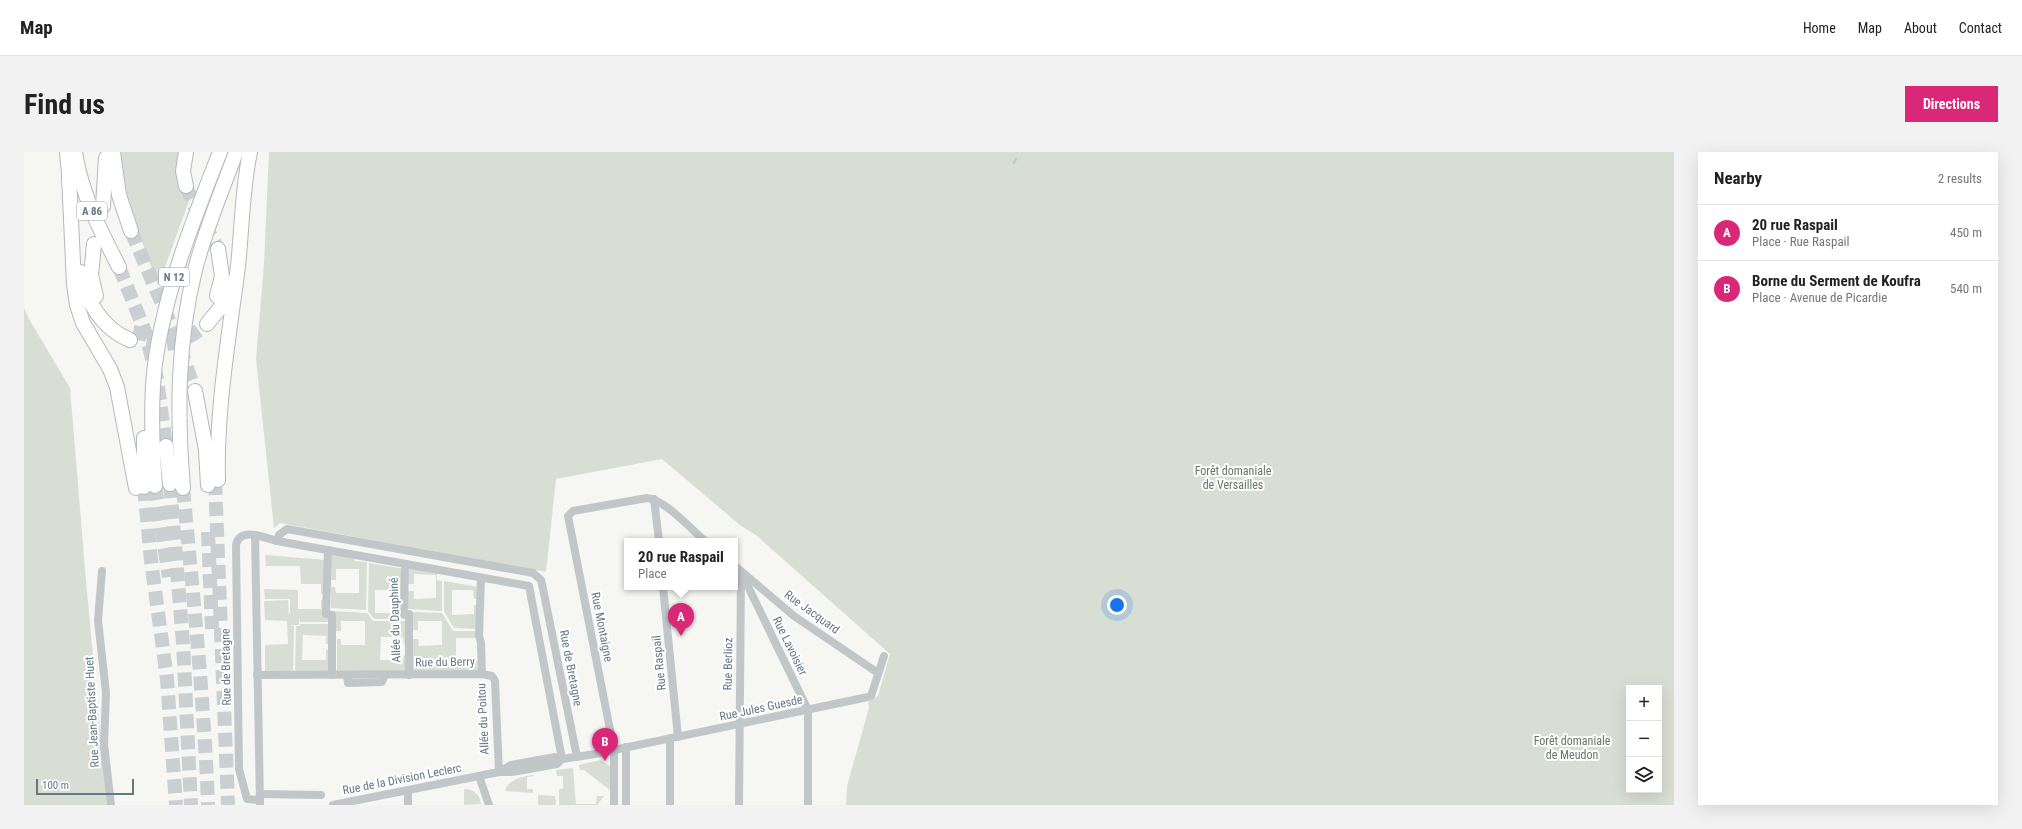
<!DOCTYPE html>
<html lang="en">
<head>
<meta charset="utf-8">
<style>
  :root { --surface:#fff; --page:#f2f2f2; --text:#222; --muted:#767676; --line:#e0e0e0; --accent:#db2777 }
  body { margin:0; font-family:"Roboto Condensed",sans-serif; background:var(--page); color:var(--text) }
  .controls { position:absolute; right:12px; bottom:12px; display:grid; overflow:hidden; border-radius:0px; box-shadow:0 4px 16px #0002 }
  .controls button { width:36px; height:36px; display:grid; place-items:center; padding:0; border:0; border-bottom:1px solid var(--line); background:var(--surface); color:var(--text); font:20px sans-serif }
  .scale { position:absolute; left:12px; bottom:10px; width:98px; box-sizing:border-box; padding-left:4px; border:2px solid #647985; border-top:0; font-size:11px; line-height:14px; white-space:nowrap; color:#647985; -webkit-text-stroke:3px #fff; paint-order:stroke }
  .you { position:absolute; left:1093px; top:453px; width:14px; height:14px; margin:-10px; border:3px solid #fff; border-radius:50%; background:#1a73e8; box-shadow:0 0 0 6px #1a73e833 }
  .badge { display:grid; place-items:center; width:26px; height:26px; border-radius:50%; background:var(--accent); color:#fff; font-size:13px; font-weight:700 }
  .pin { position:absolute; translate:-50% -33px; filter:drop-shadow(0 1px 2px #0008) }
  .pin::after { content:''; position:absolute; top:21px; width:14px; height:12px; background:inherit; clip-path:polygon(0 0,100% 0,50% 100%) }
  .popup { position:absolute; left:600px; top:386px; width:114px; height:52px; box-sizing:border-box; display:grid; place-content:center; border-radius:0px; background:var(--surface); filter:drop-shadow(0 1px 3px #0005); font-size:13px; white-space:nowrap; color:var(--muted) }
  .popup b { font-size:15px; color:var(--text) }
  .popup::after { content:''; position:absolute; left:50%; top:100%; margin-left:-8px; border:8px solid transparent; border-top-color:var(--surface) }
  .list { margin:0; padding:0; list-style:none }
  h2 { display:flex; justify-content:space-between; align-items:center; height:52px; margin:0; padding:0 16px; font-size:17px }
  h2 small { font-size:13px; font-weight:400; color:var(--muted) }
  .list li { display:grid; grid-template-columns:26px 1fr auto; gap:12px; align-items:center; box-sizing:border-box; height:56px; padding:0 16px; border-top:1px solid var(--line) }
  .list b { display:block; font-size:15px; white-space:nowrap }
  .list p { margin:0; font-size:13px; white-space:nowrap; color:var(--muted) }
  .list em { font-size:13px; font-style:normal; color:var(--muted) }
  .icon { flex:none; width:22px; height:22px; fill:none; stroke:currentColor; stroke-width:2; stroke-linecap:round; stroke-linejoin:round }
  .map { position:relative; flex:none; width:1650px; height:653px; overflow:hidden; border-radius:0px }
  header { display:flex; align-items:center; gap:24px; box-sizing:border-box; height:56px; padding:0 20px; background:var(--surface); border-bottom:1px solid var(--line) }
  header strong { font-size:19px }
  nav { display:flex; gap:22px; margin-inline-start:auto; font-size:14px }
  .intro { display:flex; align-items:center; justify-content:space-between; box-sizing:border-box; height:96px; padding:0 24px }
  h1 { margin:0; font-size:28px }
  .button { padding:10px 18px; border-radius:0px; background:var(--accent); color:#fff; font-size:14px; font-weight:700 }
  main { display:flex; gap:24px; padding:0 24px }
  aside { flex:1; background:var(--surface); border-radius:0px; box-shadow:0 4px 16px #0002 }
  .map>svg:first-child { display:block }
</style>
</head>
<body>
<header>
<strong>Map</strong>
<nav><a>Home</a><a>Map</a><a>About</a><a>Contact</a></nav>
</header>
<div class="intro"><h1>Find us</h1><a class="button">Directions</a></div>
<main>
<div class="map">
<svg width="1650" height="653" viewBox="0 0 1650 653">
  <rect width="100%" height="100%" fill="#f6f6f3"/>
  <g fill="#d8ded4" fill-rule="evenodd">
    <path d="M97,0H157L159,40L165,49L134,134C119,90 99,47 97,0Z"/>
    <path d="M245,0H1650V653H822L823,634L845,556L844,550L854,544L866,502L733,384L716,373L638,307L532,327L522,420L256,371L250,376L232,207L240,112ZM1605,536H1635V638H1605Z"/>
    <path d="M0,156L5,167L46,236L62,429L83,653H0Z"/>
    <path d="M307,401L331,405V409L343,410L342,458L307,456V435H311L312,441H335V417H312V428H307Z"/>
    <path d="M241,403L302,408L301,442H297V432H277L276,414H242Z"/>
    <path d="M345,411L380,417L379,447H373V438H351V461H373V454L379,455L384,467H350L344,459Z"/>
    <path d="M384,415L413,420V428L418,429V459L384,457V439H390V447L412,446V423L390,422V432H384Z"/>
    <path d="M420,429L455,435V447H450L449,438H428V463L450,462V453H455L454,477L430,476L420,459Z"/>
    <path d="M240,437L274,438V457H297V448H301L307,464V470H276L275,466V473H264L270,474L269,522H241V493L264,492L263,469L241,468L240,449L264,448L265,467V461H275H266V447H241Z"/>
    <path d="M306,459L343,461L349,469H384V493H380L379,485H357L356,508H379L380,503H384V521H313V487H317V493H341V469H317V479H312V462L306,461Z"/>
    <path d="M388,460L418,461L429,479H454V486H432V509H454L457,521H388V487H394L395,494L418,493V469H394V478H388Z"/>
    <path d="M276,472H307L306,492H302V484L279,483L278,508H302V498H306V521L271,522L272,474H276Z"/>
    <path d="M576,608L586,614L587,639L560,618H556L555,613Z"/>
    <path d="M549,616L552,652H572L573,644H580L573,653H535V637H539V624H533L532,618Z"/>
    <path d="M509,623L510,624L503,625V637H509V641L481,639C483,628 499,624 509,623Z"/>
    <path d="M440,637C450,637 456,643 457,652L440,653Z"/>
    <path d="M514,643L531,644L532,653H514Z"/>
  </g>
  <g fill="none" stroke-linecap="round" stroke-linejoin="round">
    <path stroke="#b9c7ca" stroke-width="2" d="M990,11L992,7"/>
    <g stroke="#cad0d2" stroke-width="14" stroke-dasharray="14 7" stroke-linecap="butt">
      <path d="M162,34L171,55L194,97"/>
      <path d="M107,79L153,187L171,239"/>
      <path d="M95,115L122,182L133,227L142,294"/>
      <path d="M109,180L130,184"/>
      <path d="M122,192C145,196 166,187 183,172"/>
      <path d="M191,329L204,653"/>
      <path d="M146,332L159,491L167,653"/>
      <path d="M131,334L145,425"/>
      <path d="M120,335L127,408L143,527L152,653"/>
      <path d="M159,336C169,442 180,547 184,653"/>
      <path d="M184,380L188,477"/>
    </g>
    <g stroke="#b4b9bc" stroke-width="16">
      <g id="highway">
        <path d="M43,0L46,33"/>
        <path d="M51,0C57,41 76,78 95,115"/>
        <path d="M89,0L95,43L107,79"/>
        <path d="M162,0L159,19L162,34"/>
        <path d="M45,24L50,132L53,153L59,171L86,217L93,235L112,336"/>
        <path d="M79,54L82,6"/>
        <path d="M70,92L67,123L72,144"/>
        <path d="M56,120C62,148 77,176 106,188"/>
        <path d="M193,144L198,124L194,97"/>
        <path d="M183,172L196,156L206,131"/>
        <path d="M171,239L182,298L184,333"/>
        <path d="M120,286V335"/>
        <path d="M142,294L146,332"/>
        <path d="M194,328C192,257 205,185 214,114C218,76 218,39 226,0"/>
        <path d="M131,334C128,294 126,252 131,212C141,138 169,69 196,0"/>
        <path d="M159,336C153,263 153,190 171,118C181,78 198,39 212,0"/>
      </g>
    </g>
    <g stroke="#c1c7c9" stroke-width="8">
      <path d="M630,347L635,389"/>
      <path d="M231,383L236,652"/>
      <path d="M253,389L255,383L263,377L509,421L517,428L518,432L553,605"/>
      <path d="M304,398L302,462L308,463V523"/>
      <path d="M381,412L380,462H385V523"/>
      <path d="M711,414L770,464L854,521"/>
      <path d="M78,419L74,468L82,541L80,592L87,653"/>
      <path d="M717,420L784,558V653"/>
      <path d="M457,426L455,484L457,491L458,522"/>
      <path d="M639,435L654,585"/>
      <path d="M233,523L458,522L468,524L471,529L475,620"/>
      <path d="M323,523L324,531L358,530L361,523"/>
      <path d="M602,595V653"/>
      <path d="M475,620L487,613L531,605L538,607L571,602L844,545L847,544L860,504"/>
      <path d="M455,624L465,653"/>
      <path d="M236,642L297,643"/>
      <path d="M236,648L223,647L215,617L212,393C216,374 241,386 253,389L505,434L538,607"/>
      <path d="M309,653L475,620H488L533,612L538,607"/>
      <path d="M384,653V639"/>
      <path d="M590,653V598L544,364L549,359L623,346C641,348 667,377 681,389"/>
      <path d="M646,653V586"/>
      <path d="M715,653L717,423"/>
    </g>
    <use href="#highway" stroke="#fff" stroke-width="14"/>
  </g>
  <g text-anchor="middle" stroke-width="4" stroke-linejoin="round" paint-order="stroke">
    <g fill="#fff" stroke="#92a1aa" stroke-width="1">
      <rect x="53" y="50" width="30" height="18" rx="3"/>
      <rect x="135" y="116" width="30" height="18" rx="3"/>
    </g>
    <g font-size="11" font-weight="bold" fill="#647985">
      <text x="68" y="63">A 86</text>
      <text x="150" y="129">N 12</text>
    </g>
    <g font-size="12" fill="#66775f" stroke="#fff">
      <text x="1209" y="323">Forêt domaniale<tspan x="1209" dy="14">de Versailles</tspan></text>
      <text x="1548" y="593">Forêt domaniale<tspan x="1548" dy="14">de Meudon</tspan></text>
    </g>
    <g font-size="12" fill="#647985" stroke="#fff">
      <text transform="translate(788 460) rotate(36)" y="4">Rue Jacquard</text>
      <text transform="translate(371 468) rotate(-92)" y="4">Allée du Dauphiné</text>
      <text transform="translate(578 475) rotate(79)" y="4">Rue Montaigne</text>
      <text transform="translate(766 494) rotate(64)" y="4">Rue Lavoisier</text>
      <text transform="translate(421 510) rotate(-1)" y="4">Rue du Berry</text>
      <text transform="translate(635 511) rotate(-96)" y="4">Rue Raspail</text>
      <text transform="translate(704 512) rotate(-89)" y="4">Rue Berlioz</text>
      <text transform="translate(202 515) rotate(-91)" y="4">Rue de Bretagne</text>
      <text transform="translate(547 516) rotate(79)" y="4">Rue de Bretagne</text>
      <text transform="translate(737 556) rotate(-12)" y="4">Rue Jules Guesde</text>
      <text transform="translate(68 560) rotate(-93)" y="4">Rue Jean-Baptiste Huet</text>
      <text transform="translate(459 567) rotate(-93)" y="4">Allée du Poitou</text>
      <text transform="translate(378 627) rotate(-11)" y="4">Rue de la Division Leclerc</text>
    </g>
  </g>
</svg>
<div class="controls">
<button>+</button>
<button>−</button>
<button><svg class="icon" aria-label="layers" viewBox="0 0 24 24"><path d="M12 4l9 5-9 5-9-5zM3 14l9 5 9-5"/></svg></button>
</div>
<div class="scale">100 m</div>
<div class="you"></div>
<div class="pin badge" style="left:657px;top:484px">A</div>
<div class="popup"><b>20 rue Raspail</b>Place</div>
<div class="pin badge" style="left:581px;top:609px">B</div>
</div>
<aside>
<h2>Nearby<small>2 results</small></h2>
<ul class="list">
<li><span class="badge">A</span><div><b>20 rue Raspail</b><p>Place · Rue Raspail</p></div><em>450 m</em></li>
<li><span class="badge">B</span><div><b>Borne du Serment de Koufra</b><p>Place · Avenue de Picardie</p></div><em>540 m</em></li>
</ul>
</aside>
</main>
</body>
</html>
